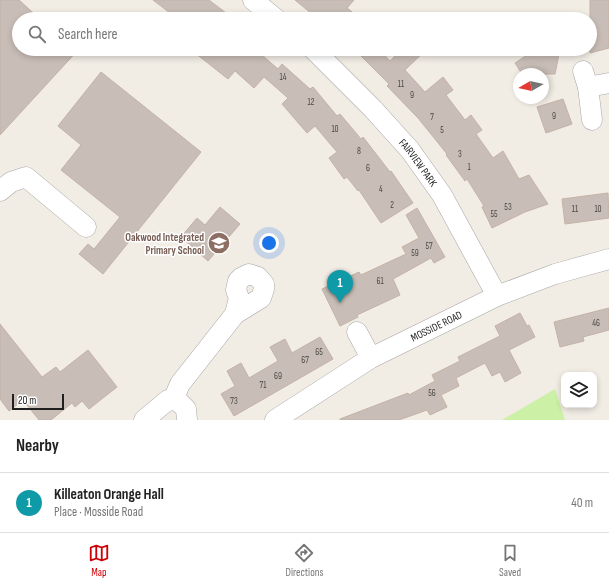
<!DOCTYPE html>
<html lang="en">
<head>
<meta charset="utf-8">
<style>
  :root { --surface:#fff; --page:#f2f2f2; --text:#222; --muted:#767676; --line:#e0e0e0; --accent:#ce0006 }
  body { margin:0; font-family:"Sofia Sans Condensed",sans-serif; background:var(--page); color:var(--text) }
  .controls { position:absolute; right:12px; bottom:12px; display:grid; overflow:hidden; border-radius:8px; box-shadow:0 2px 6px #0003 }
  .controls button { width:36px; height:36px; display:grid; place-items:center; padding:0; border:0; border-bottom:1px solid var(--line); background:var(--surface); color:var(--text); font:20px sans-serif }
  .compass { position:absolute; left:513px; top:68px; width:36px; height:36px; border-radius:50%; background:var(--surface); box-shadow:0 2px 6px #0003; rotate:261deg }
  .scale { position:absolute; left:12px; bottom:10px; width:52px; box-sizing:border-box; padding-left:4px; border:2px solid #1f1f1f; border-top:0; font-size:11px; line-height:14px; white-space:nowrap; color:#1f1f1f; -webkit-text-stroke:3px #fff; paint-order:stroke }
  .you { position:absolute; left:269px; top:243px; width:14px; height:14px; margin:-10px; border:3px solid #fff; border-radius:50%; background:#1a73e8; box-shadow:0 0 0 6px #1a73e833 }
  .badge { display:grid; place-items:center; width:26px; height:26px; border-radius:50%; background:var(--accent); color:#fff; font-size:13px; font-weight:700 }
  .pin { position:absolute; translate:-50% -33px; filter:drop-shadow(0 1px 2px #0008) }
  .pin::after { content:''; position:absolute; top:21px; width:14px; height:12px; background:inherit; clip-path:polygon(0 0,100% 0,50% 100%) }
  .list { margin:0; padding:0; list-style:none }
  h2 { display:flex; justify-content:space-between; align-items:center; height:52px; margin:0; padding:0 16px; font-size:17px }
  h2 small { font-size:13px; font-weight:400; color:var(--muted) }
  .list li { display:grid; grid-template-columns:26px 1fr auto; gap:12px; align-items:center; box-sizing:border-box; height:60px; padding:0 16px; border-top:1px solid var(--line) }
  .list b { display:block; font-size:15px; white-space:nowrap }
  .list p { margin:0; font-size:13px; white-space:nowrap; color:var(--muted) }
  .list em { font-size:13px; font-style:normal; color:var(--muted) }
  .icon { flex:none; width:22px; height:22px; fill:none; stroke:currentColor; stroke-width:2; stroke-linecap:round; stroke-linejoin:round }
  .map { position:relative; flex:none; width:609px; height:420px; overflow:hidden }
  .search { position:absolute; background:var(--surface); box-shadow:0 2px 6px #0003; left:12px; right:12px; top:12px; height:44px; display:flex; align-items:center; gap:10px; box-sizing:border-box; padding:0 14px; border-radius:22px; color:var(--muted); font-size:15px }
  .sheet { height:112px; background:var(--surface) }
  nav { display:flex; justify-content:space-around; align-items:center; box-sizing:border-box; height:56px; border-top:1px solid var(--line); background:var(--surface); font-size:11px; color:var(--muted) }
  nav a { display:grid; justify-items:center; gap:2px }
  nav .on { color:var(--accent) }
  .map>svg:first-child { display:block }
</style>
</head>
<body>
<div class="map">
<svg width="609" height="420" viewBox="0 0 609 420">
  <rect width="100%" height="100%" fill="#f1ece4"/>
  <path fill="#ccf0a5" d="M555,389L565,420H502Z"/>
  <g fill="#c9beb7" stroke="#c4b2a5">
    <path d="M0,0H19L40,19H19V49H79L0,135Z"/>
    <path d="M153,0H209L234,19H166L170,13Z"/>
    <path d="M295,0H354L347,8L361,19H318Z"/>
    <path d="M590,0H609V48L590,53Z"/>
    <path d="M190,49H255L278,69L282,64L310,89L313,87L337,116L340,114L361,139L363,137L390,172L391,171L413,203L381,223L359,190L358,191L347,177L344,179L329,158L337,152L315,126L307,133L282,104L288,98L264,77L254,88L235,71L228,79Z"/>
    <path d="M354,49H379L390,61L402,49H427L405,70L425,92L443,77L453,90L446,95L465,120L471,115L482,130L476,134L493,158L503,151L519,179L529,175L548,204L525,212L492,228L482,207L484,206L467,179L465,181L446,155L447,154L418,118L387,86L389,84Z"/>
    <path d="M536,49H560L555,74H522L515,63Z"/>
    <path d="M101,72L201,152L103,274L79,254L88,244L94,249L120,217L61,170L81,145L58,126Z"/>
    <path d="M563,99L572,124L546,133L537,107Z"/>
    <path d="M608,193L609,218L565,224L562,199Z"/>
    <path d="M220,207L240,224L208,261L181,237L197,218L205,225Z"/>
    <path d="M417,208L445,257L434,263L431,258L393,279L400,295L357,315L358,317L340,326L322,289L359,272L361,275L406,254L402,247L419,238L406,215Z"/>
    <path d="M609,308V330L583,337L584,341L560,347L554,322Z"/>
    <path d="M520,313L527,326L529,325L535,337L509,350L521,373L505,382L500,372L492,376L485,363L456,378L459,386L441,395L447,407L430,415L427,410L399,420H340V419L408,393L409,395L435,381L432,375L460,361L458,357L500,336L495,326Z"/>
    <path d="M0,324L42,377L56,367L60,372L88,350L117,387L89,409L82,401L75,407L72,403L51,420H39L23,400L9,411L0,399Z"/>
    <path d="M320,337L333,359L234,416L221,394L235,386L227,371L241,363L249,378L278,361L270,347L285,339L292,353Z"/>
  </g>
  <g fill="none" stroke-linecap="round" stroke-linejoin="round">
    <g stroke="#a6a6a6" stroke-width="21">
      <g id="minor">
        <path d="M253,0L276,19"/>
        <path id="s1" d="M313,49L373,109L410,150L442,195L497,296"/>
        <path d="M583,71L588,87L592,120"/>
        <path d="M588,87L609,83"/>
        <path d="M0,191L11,182L26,177L86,227"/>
        <path d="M357,332L371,358"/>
        <path d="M173,400L180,384L235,314L261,298L264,289V284L258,277L249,274L241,278L238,281L236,290L239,298L235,314"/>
        <path d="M144,420L168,400L178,401L186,409L187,420"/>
        <path id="s2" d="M275,420L371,358L497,296L555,274L609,259"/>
      </g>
    </g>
    <use href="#minor" stroke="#fff" stroke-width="20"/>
  </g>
  <defs>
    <g id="school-disc" transform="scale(1.15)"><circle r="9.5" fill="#8d6e63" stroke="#fff"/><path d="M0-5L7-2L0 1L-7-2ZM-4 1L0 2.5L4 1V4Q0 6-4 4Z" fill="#fff"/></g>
  </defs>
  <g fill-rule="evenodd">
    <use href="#school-disc" x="219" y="243"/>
  </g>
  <g text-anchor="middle" stroke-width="3" stroke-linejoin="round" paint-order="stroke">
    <g font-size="9" fill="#4a4745">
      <text x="283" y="80">14</text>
      <text x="401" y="87">11</text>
      <text x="412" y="98">9</text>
      <text x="311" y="105">12</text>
      <text x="554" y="119">9</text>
      <text x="432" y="120">7</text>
      <text x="335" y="132">10</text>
      <text x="442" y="133">5</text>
      <text x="359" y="154">8</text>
      <text x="460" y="157">3</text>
      <text x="469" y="170">1</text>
      <text x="368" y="171">6</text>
      <text x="381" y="192">4</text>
      <text x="392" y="208">2</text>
      <text x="508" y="210">53</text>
      <text x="575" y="212">11</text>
      <text x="598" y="212">10</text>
      <text x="494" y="217">55</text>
      <text x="429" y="249">57</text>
      <text x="415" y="256">59</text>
      <text x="380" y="284">61</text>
      <text x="596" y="326">46</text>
      <text x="319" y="355">65</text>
      <text x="305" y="363">67</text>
      <text x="278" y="379">69</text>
      <text x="263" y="388">71</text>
      <text x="432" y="396">56</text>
      <text x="234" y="404">73</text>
    </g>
    <g font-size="11" fill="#1f1f1f" stroke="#fff">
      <text dy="4" stroke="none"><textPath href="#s1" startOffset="155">FAIRVIEW PARK</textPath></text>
      <text dy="4" stroke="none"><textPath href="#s2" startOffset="187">MOSSIDE ROAD</textPath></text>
    </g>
    <g font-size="11" font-weight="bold" fill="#785e54" stroke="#fff" text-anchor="end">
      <text x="204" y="241">Oakwood Integrated<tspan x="204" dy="13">Primary School</tspan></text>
    </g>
  </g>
</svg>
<div class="controls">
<button><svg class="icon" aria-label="layers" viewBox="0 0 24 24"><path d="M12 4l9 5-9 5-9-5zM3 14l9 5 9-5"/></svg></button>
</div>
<svg class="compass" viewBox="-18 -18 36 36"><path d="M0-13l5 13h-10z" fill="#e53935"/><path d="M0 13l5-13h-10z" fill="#767676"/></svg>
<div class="scale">20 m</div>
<div class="you"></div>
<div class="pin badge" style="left:340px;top:303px;background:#0f9aa8">1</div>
<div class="search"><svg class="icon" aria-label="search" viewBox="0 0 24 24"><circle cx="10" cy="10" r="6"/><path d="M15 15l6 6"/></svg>Search here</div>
</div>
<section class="sheet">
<h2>Nearby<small></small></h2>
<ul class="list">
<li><span class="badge" style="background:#0f9aa8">1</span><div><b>Killeaton Orange Hall</b><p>Place · Mosside Road</p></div><em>40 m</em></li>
</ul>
</section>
<nav>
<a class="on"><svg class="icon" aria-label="map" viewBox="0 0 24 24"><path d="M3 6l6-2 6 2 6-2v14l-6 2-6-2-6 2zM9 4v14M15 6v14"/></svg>Map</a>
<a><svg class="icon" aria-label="directions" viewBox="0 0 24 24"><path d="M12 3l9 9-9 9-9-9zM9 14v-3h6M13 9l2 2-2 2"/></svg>Directions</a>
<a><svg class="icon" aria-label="saved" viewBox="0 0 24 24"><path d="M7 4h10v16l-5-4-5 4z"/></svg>Saved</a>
</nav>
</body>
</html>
